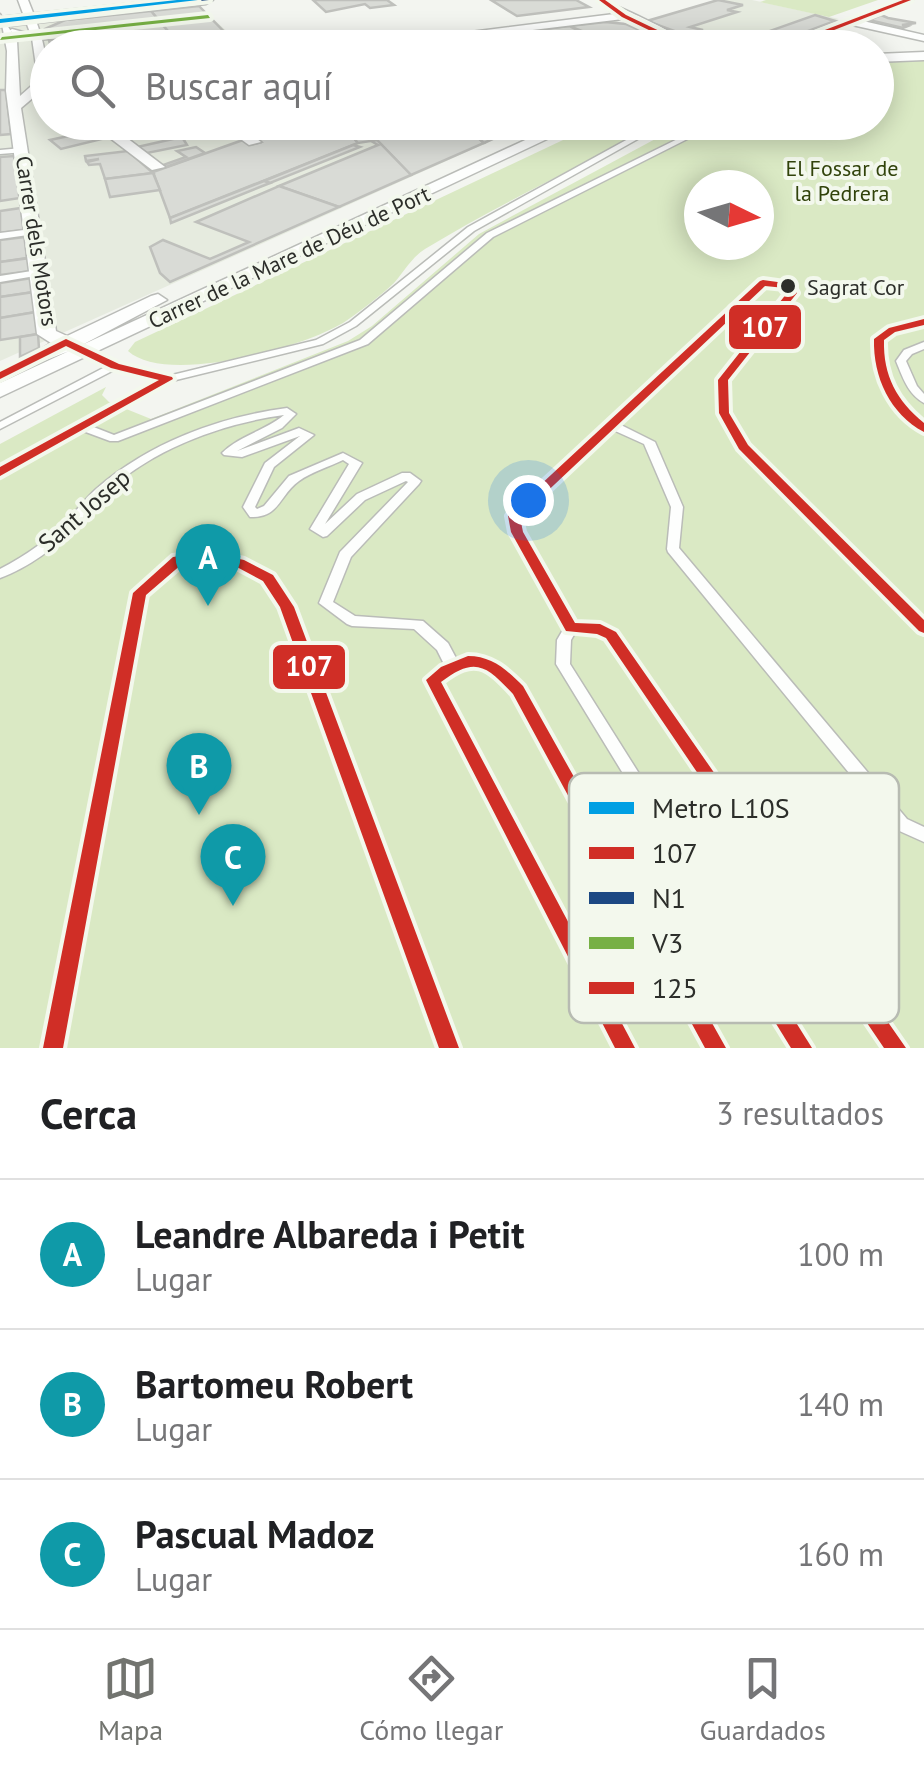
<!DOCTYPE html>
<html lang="es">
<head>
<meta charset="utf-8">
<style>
  :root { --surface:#fff; --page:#f6f6f6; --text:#202124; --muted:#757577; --line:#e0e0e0; --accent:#72746f }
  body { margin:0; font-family:"PT Sans",sans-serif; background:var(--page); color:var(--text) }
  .compass { position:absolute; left:684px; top:170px; width:90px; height:90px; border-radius:50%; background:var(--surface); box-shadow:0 5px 25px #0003; rotate:95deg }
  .you { position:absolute; left:528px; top:500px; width:35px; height:35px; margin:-25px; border:8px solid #fff; border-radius:50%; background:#1a73e8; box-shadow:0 0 0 15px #1a73e833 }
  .badge { display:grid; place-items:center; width:65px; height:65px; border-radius:50%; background:var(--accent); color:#fff; font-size:32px; font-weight:700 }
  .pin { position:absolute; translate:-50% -82px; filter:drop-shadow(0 2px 5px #0008) }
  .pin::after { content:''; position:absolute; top:52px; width:35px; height:30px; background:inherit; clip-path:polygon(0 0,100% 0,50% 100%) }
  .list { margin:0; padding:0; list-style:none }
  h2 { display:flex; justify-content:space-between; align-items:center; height:130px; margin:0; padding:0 40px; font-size:42px }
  h2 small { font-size:32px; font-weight:400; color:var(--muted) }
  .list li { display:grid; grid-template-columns:65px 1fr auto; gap:30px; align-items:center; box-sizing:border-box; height:150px; padding:0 40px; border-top:2px solid var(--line) }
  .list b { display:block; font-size:38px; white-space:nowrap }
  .list p { margin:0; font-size:32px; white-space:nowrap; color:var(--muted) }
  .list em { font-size:32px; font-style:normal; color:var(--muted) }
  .icon { flex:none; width:55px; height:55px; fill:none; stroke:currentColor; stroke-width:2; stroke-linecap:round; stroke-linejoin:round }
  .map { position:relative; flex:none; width:924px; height:1048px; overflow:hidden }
  .search { position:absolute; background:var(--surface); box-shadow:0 5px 25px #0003; left:30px; right:30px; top:30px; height:110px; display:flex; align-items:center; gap:25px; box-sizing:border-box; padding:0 35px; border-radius:55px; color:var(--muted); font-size:38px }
  .sheet { height:580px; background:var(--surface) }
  nav { display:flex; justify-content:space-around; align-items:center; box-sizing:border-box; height:140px; border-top:2px solid var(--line); background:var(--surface); font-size:28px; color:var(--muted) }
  nav a { display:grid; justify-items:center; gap:5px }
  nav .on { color:var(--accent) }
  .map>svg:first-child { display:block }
</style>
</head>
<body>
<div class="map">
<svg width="924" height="1048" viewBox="0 0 924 1048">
  <rect width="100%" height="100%" fill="#f3f5f0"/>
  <g fill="#e6ebdf">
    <path d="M718,0H752L839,19L763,48L716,47L706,45L711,42L685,37L647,21Z"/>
    <path d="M198,5L244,47L48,48V122L531,123L0,361V25Z"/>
    <path d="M616,21L680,47L371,48L460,36Z"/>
  </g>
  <g fill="#dae9c4" fill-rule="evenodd">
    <path d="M766,0H878L829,17L760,2Z"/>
    <path d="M924,56V1048H0V444L106,387L102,395L109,402L151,419L348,341L372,326L479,234L685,123L876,122L877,58ZM699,185H759V245H699Z"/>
    <path d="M599,123H659C582,166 500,203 425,249C411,258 404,272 394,283C380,296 362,310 346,321C307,347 166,386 128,351L135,342Z"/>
  </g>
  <g fill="#d9dbd6" stroke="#bfc0bc" stroke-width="2.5">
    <path d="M313,0H387L394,5L370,8L365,4L326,12Z"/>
    <path d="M491,0H576L589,7L517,16Z"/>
    <path d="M718,0L743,5L727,10L737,12L690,27L703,30L685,35L647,21Z"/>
    <path d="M199,6L240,48H182L151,11Z"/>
    <path d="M151,11L182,48H143L132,25L47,35L45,29L65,20Z"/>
    <path d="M815,15L835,21L763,48H716L706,45L714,42L685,37L695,33L736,43Z"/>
    <path d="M881,15L888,18L916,23L902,25L908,26L903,28L869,20Z"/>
    <path d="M605,22L626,24L649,34L607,41L569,26Z"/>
    <path d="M569,26L607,45L553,48L521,32Z"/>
    <path d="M112,34L117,48H51L49,40Z"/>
    <path d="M281,34L294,46L270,48L265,42L245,48L236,39Z"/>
    <path d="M649,34L669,43L613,48L601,42Z"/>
    <path d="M527,35L553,48H502L488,40Z"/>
    <path d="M0,90H6L11,134L0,135Z"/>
    <path d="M230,122H340L358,143L170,218L153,172L243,140L251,145L261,142L256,139L279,134L270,129L251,136Z"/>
    <path d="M340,122H460L484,143L411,175L377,140L358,143Z"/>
    <path d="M460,122H530L484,143Z"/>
    <path d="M88,124L106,138L61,149L50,140L73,135L66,129Z"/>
    <path d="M182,137L187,145L147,153L137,147Z"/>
    <path d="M377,140L411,175L339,207L279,186L378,145L371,141Z"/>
    <path d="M353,145L360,147L270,183L264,181Z"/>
    <path d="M196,147L205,153L166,167L163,165L186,157L177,151Z"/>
    <path d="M128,151L153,173L105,179L100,164L89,165L87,162L99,159L86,161L85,156Z"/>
    <path d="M14,156L20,198L0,201V157Z"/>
    <path d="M153,173L160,190L110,197L105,179Z"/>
    <path d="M264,181L270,183L171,223L170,218Z"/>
    <path d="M279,186L339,207L170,282L160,273L150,247L163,240L210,259L249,242L196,222Z"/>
    <path d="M21,208L24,230L0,233V211Z"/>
    <path d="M25,237L27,258L0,262V240Z"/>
    <path d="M30,258L31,271L0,275V262Z"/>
    <path d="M32,278L34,292L0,297V283Z"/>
    <path d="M34,292L36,312L0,318V297Z"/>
    <path d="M36,312L38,334L0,340V318Z"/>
    <path d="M38,334L39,348L20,357V337Z"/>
  </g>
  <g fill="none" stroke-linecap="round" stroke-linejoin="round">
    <g stroke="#babcb8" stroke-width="3">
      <g id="lane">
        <path d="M123,28L126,30L133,48H127L121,32L38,40L9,31L12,29L38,36Z"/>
        <path d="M472,39L474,40L486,48H478L470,42Z"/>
        <path d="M659,122H668L474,231L356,326L323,344L172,381L91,426L114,435L360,340L487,233L712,122H721L493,237L368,344L118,441H110L83,431L0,476V467L159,380L116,369L0,429V422L107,366L84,354V350H92L119,364L168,376L316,340L350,322L468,227Z"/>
        <path d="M22,148L26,150L25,152L0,154V150Z"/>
        <path d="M32,229L36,232L35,234L0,239V233Z"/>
        <path d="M38,270L41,271V275L0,282V276Z"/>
        <path d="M763,280L792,284L797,293L786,302L728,380L729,413L748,445L924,620V633L919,631L739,449L719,413L718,380L780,298L787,292L785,288L765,286L619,424L655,442L683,507L679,548L907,819L924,827V842L895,829L668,552L667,549L671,507L644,444L613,430L520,517L523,532L575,623L600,624L616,632L906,1048H884L606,638L597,634L575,633L571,640L570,664L812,1048H791L556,664L557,640L564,628L511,532L508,516L510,513L760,281Z"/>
        <path d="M924,319V325L895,332L884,340C881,376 896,401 924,423V432L920,431C888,406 870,382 874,339L889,328Z"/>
        <path d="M924,342V349L912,354L906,361L917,386L924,394V403C908,394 903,378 896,361L904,350Z"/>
        <path d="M287,408L296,414L282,428L237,451L299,428L314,435L274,467L255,507L257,509L264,506L289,476L343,453L362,463L325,524L357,494L402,473H410L421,481L419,484L351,557L333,602L355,616L423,621L448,643L456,658C487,649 503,664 523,686L726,1048H705L513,694C486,664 475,654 441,681L635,1048H615L426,680L444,664L437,650L414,629L352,626L347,624L319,603L340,552L408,482L406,481L365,500L327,536L323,537L310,529L349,464L343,460C329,467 311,472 299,481C279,495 280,518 250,517L243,507L265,463L300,436L242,457L224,455L222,453C240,435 265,431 284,415C219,424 150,450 102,496C93,505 85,516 76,526C56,547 28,568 0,578V569C25,556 50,539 69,518C78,509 86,498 96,489C149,443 218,417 287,408Z"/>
        <path d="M206,552L244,560L273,575L294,607L459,1048H439L280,607L263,581L235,566L206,560L182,564L146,595L63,1048H43L133,593L173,557Z"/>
      </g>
    </g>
    <g stroke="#babcb8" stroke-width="3">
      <g id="street">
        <path d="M18,0H28C40,29 48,53 48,85L21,108L56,331L67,336L151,296L158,294L167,300L82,345L564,122H583L0,397V383L69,351L41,362L31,356L51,343L37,334L6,91L7,51L0,14L17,41L20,96L38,80L32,38Z"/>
        <path d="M597,0C610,0 684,38 699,48H682L623,19L384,48H344L614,14Z"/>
        <path d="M898,0H913L863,21L924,35V41L852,25L792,48H774Z"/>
        <path d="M924,52V60L876,62V54Z"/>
        <path d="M89,122H106L165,167L152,170Z"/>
        <path d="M217,122H234L261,142L249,145Z"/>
      </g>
    </g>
    <g stroke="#babcb8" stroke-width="3">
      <path id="secondary" d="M164,0H213L206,4L0,27V17Z"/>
    </g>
    <use href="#lane" fill="#fdfefd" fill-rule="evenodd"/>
    <use href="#street" fill="#fdfefd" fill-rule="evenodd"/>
    <use href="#secondary" fill="#fdfefd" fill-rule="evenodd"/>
    <g stroke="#f3f8ed" stroke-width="8">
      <g id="bus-1">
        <path d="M763,280L792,284L797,293L728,380L729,413L748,445L924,620V633L919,631L739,449L719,413L718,380L787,293L785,288L765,286L520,517L523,532L575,623L600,624L616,632L906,1048H884L606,638L597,634L566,631L511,532L508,516L510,513L760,281Z"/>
        <path d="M924,319V325L895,332L884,340C883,376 897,401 924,423V432C890,414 873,377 874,339L889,328Z"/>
        <path d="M66,339L119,364L172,377L173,379L0,476V467L159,380L111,368L66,346L0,379V372Z"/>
        <path d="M206,552L244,560L273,575L294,607L459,1048H439L280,607L263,581L235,566L206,560L182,564L146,595L63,1048H43L133,593L173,557Z"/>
        <path d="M468,656C492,656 507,670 523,686L726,1048H705L513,694C486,665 475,656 441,682L635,1048H615L426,680L441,667Z"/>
        <path d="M654,804L660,806L812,1048H791L648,816L646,811L648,806Z"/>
      </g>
    </g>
    <g stroke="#f3f8ed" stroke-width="8">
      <path id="bus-2" d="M191,0H209L0,24V20Z"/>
    </g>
    <g stroke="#f3f8ed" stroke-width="8">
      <path id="bus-3" d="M208,15L210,18L0,40L2,37Z"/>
    </g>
    <g stroke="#f3f8ed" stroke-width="8">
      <g id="bus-4">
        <path d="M599,0H605L626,15L695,48H686L622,17Z"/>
        <path d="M903,0H911L788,48H778Z"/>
      </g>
    </g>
    <use href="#bus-1" fill="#d02e26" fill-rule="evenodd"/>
    <use href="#bus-2" fill="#1c4883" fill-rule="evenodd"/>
    <use href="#bus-3" fill="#77b045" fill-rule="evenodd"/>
    <use href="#bus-4" fill="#d02e26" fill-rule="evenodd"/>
    <g stroke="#f3f8ed" stroke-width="7">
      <path id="metro-1" d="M177,0H198L0,23V19Z"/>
    </g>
    <use href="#metro-1" fill="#009fe3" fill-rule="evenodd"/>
  </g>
  <circle fill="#2c2e2a" stroke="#f3f8ed" stroke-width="4" cx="788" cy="286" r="9"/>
  <g text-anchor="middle" stroke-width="8" stroke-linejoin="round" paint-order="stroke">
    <g font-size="22" fill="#31430b" stroke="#f3f8ed">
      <text x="842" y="176">El Fossar de<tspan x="842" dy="25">la Pedrera</tspan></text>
    </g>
    <g font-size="22" fill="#2c2e2a" stroke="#f3f8ed">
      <text transform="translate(37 241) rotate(81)" y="8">Carrer dels Motors</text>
      <text transform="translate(289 257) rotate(-25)" y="8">Carrer de la Mare de Déu de Port</text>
    </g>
    <g font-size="22" fill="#2c2e2a" stroke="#f3f8ed" text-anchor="start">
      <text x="807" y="295">Sagrat Cor</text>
    </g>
    <g font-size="25" fill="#2c2e2a" stroke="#f3f8ed">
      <text transform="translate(84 510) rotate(-41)" y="9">Sant Josep</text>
    </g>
  </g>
  <rect x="569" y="773" width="330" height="250" rx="15" fill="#f3f8ed" stroke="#b7bbb2" stroke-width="2.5"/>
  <rect x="589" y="802" width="45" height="12" fill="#009fe3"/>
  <rect x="589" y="847" width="45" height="12" fill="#d02e26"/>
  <rect x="589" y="892" width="45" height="12" fill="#1c4883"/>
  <rect x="589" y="937" width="45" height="12" fill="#77b045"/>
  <rect x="589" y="982" width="45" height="12" fill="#d02e26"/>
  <g font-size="28" fill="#2c2e2a">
    <text x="652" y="818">Metro L10S</text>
    <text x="652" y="863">107</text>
    <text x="652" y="908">N1</text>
    <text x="652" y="953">V3</text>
    <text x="652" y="998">125</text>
  </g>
  <g stroke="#f3f8ed" stroke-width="4">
    <rect x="727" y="303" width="76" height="48" rx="10" fill="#d02e26"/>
    <rect x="271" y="643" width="76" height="48" rx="10" fill="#d02e26"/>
  </g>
  <g font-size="28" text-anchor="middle" font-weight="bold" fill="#fff">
    <text x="765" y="337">107</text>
    <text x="309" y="676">107</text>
  </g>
</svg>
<svg class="compass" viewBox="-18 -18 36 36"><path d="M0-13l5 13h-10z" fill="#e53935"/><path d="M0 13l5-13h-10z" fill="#757577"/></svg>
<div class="you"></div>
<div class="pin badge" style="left:208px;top:606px;background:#0f9aa8">A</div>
<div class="pin badge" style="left:199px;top:815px;background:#0f9aa8">B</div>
<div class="pin badge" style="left:233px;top:906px;background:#0f9aa8">C</div>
<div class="search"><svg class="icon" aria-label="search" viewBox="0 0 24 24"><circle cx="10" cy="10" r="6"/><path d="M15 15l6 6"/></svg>Buscar aquí</div>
</div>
<section class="sheet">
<h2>Cerca<small>3 resultados</small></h2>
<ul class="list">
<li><span class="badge" style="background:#0f9aa8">A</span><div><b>Leandre Albareda i Petit</b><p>Lugar</p></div><em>100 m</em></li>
<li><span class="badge" style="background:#0f9aa8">B</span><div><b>Bartomeu Robert</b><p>Lugar</p></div><em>140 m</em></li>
<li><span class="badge" style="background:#0f9aa8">C</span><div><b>Pascual Madoz</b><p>Lugar</p></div><em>160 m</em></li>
</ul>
</section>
<nav>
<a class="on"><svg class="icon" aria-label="map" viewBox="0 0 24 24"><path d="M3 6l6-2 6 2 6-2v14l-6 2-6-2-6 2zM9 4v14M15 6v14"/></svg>Mapa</a>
<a><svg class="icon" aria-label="directions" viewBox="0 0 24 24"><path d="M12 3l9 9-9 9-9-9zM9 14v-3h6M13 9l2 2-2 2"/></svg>Cómo llegar</a>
<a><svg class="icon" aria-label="saved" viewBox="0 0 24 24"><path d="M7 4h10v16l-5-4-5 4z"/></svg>Guardados</a>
</nav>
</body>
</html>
